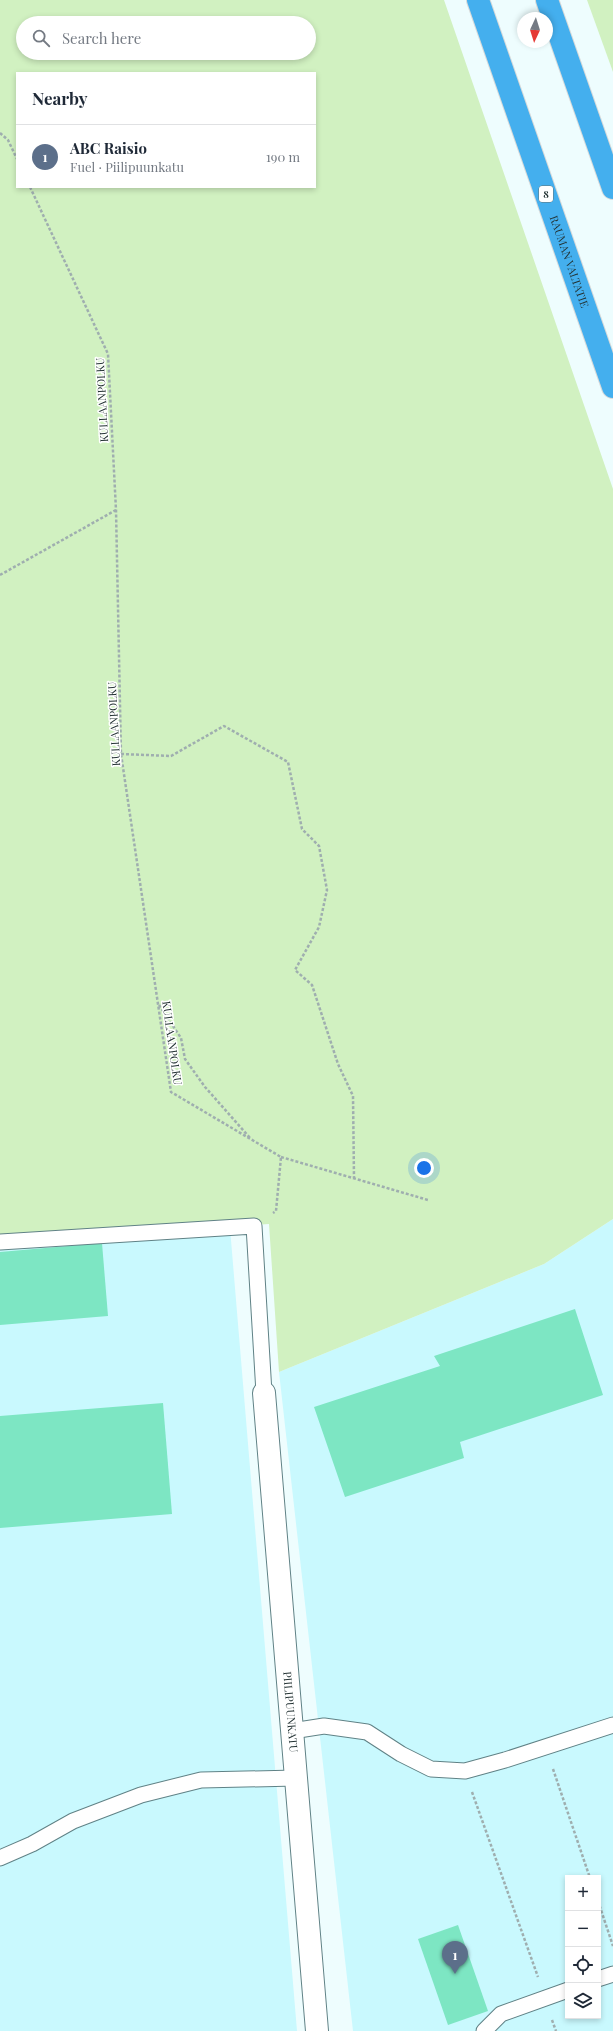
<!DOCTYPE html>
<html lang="en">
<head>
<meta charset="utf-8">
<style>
  :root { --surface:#fff; --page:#f2f2f3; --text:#1f2937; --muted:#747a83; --line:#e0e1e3; --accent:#b45309 }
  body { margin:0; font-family:"Playfair Display",serif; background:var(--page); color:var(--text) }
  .controls { position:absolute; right:12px; bottom:12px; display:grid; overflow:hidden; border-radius:0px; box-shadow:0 2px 6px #0003 }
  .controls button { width:36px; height:36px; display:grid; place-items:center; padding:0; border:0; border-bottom:1px solid var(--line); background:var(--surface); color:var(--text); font:20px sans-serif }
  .compass { position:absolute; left:517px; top:12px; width:36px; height:36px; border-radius:50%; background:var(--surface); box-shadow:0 2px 6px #0003; rotate:184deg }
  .you { position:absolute; left:424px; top:1168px; width:14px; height:14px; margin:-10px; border:3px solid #fff; border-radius:50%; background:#1a73e8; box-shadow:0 0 0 6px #1a73e833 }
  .badge { display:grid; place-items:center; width:26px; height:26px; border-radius:50%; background:var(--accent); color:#fff; font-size:13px; font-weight:700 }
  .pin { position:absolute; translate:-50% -33px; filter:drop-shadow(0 1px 2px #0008) }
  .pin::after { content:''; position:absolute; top:21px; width:14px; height:12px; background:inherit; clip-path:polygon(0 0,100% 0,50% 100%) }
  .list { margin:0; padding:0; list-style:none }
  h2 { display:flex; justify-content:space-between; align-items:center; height:52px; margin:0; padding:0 16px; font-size:17px }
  h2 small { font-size:13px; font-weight:400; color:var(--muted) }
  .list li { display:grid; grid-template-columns:26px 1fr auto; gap:12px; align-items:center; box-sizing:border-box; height:64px; padding:0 16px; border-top:1px solid var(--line) }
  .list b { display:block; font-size:15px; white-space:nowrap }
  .list p { margin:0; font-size:13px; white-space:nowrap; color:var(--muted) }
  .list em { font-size:13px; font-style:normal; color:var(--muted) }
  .icon { flex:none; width:22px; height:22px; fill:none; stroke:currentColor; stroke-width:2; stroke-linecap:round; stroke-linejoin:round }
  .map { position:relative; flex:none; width:613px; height:2031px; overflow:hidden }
  .search { position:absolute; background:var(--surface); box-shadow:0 2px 6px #0003; left:16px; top:16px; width:300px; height:44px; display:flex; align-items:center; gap:10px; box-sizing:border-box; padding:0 14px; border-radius:22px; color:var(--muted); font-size:15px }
  .panel { position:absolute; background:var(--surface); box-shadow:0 2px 6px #0003; left:16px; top:72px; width:300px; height:116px; border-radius:0px }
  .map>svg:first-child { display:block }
</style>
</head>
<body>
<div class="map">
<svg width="613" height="2031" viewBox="0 0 613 2031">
  <rect width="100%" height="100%" fill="#eefdfe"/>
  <g fill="#c9f9fe" fill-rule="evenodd">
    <path d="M613,1219V2031H353L279,1372L544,1264ZM568,1878H598V2016H568Z"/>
    <path d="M230,1228L297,2031H0V1242Z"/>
  </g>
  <g fill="#d1f1c1" fill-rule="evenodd">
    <path d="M0,0H444L613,489V1219L544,1264L279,1372L269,1224L0,1242ZM23,23H309V53H23ZM17,73H315V187H17Z"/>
    <path d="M587,0H613V72Z"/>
  </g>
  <g fill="#7de6c3">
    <path d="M102,1243L108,1316L0,1325V1252Z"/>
    <path d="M575,1309L603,1395L460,1442L464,1458L345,1497L314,1407L440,1366L434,1356Z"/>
    <path d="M163,1403L172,1514L0,1528V1416Z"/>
    <path d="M458,1925L488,2011L448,2025L418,1939Z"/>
  </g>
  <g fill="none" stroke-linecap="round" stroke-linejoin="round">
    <g stroke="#608286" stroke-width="17">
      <g id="service">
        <path d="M0,1242L254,1226L264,1393"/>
        <path d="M292,1731L324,1726L367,1732L401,1754L431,1769L465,1771L505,1760L613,1725"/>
        <path d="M0,1858L32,1844L73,1821L141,1795L201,1780L296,1778"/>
        <path d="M598,1979L613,1974"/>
        <path d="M484,2031L501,2014L568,1990"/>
      </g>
    </g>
    <g stroke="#608286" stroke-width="24">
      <g id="minor">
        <path id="s1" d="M264,1393L317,2031"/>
      </g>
    </g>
    <g stroke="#d7dada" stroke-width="24">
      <g id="motorway">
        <path id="s2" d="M478,0L613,387"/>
        <path d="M547,0L613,188"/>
      </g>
    </g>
    <g stroke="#9faeaf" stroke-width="2.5" stroke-dasharray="3 2" stroke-linecap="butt">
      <path d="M0,133L8,140L17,159"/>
      <path d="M30,187L108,354L116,510L121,754L171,1092L281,1157L276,1211L273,1213"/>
      <path d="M0,575L116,510"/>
      <path d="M121,754L171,756L224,726L288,762L302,829L319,846L327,890L319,927L295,970L312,985L338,1064L353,1096L354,1178"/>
      <path d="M159,1005L181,1038L185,1059L205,1087L250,1138"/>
      <path d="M281,1157L428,1200"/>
      <path d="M553,1769L590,1878"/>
      <path d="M472,1792L538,1977"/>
      <path d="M598,1901L613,1946"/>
      <path d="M552,2020L556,2031"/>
    </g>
    <use href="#service" stroke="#fff" stroke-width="15"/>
    <use href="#minor" stroke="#fff" stroke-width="22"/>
    <use href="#motorway" stroke="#44afee" stroke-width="22"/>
  </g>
  <g text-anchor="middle" stroke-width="3" stroke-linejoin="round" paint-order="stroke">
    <rect fill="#fff" stroke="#657070" stroke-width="1" x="539" y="186" width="14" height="16" rx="3"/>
    <g font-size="10" font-weight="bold" fill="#233233">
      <text x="546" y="198">8</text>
    </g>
    <g font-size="11" fill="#233233" stroke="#fff">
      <text dy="4" stroke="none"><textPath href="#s2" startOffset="277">RAUMAN VALTATIE</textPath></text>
      <text transform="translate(102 400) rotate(-93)" y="4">KULLAANPOLKU</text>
      <text transform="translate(114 724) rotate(-93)" y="4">KULLAANPOLKU</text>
      <text transform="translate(172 1043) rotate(82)" y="4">KULLAANPOLKU</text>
      <text dy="4" stroke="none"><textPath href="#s1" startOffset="320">PIILIPUUNKATU</textPath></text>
    </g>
  </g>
</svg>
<div class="controls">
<button>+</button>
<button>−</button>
<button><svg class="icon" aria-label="locate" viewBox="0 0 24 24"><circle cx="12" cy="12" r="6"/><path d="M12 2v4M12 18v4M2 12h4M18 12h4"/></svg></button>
<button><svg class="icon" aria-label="layers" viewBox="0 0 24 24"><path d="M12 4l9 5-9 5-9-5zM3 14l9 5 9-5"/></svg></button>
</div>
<svg class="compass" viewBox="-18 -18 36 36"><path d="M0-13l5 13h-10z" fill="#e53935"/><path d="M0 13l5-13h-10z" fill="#747a83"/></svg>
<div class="you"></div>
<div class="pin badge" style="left:455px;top:1974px;background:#5c6f8a">1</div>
<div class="search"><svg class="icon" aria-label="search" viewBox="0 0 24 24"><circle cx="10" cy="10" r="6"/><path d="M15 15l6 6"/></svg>Search here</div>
<section class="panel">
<h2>Nearby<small></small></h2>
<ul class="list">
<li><span class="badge" style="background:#5c6f8a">1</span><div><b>ABC Raisio</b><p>Fuel · Piilipuunkatu</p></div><em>190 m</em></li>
</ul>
</section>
</div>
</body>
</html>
